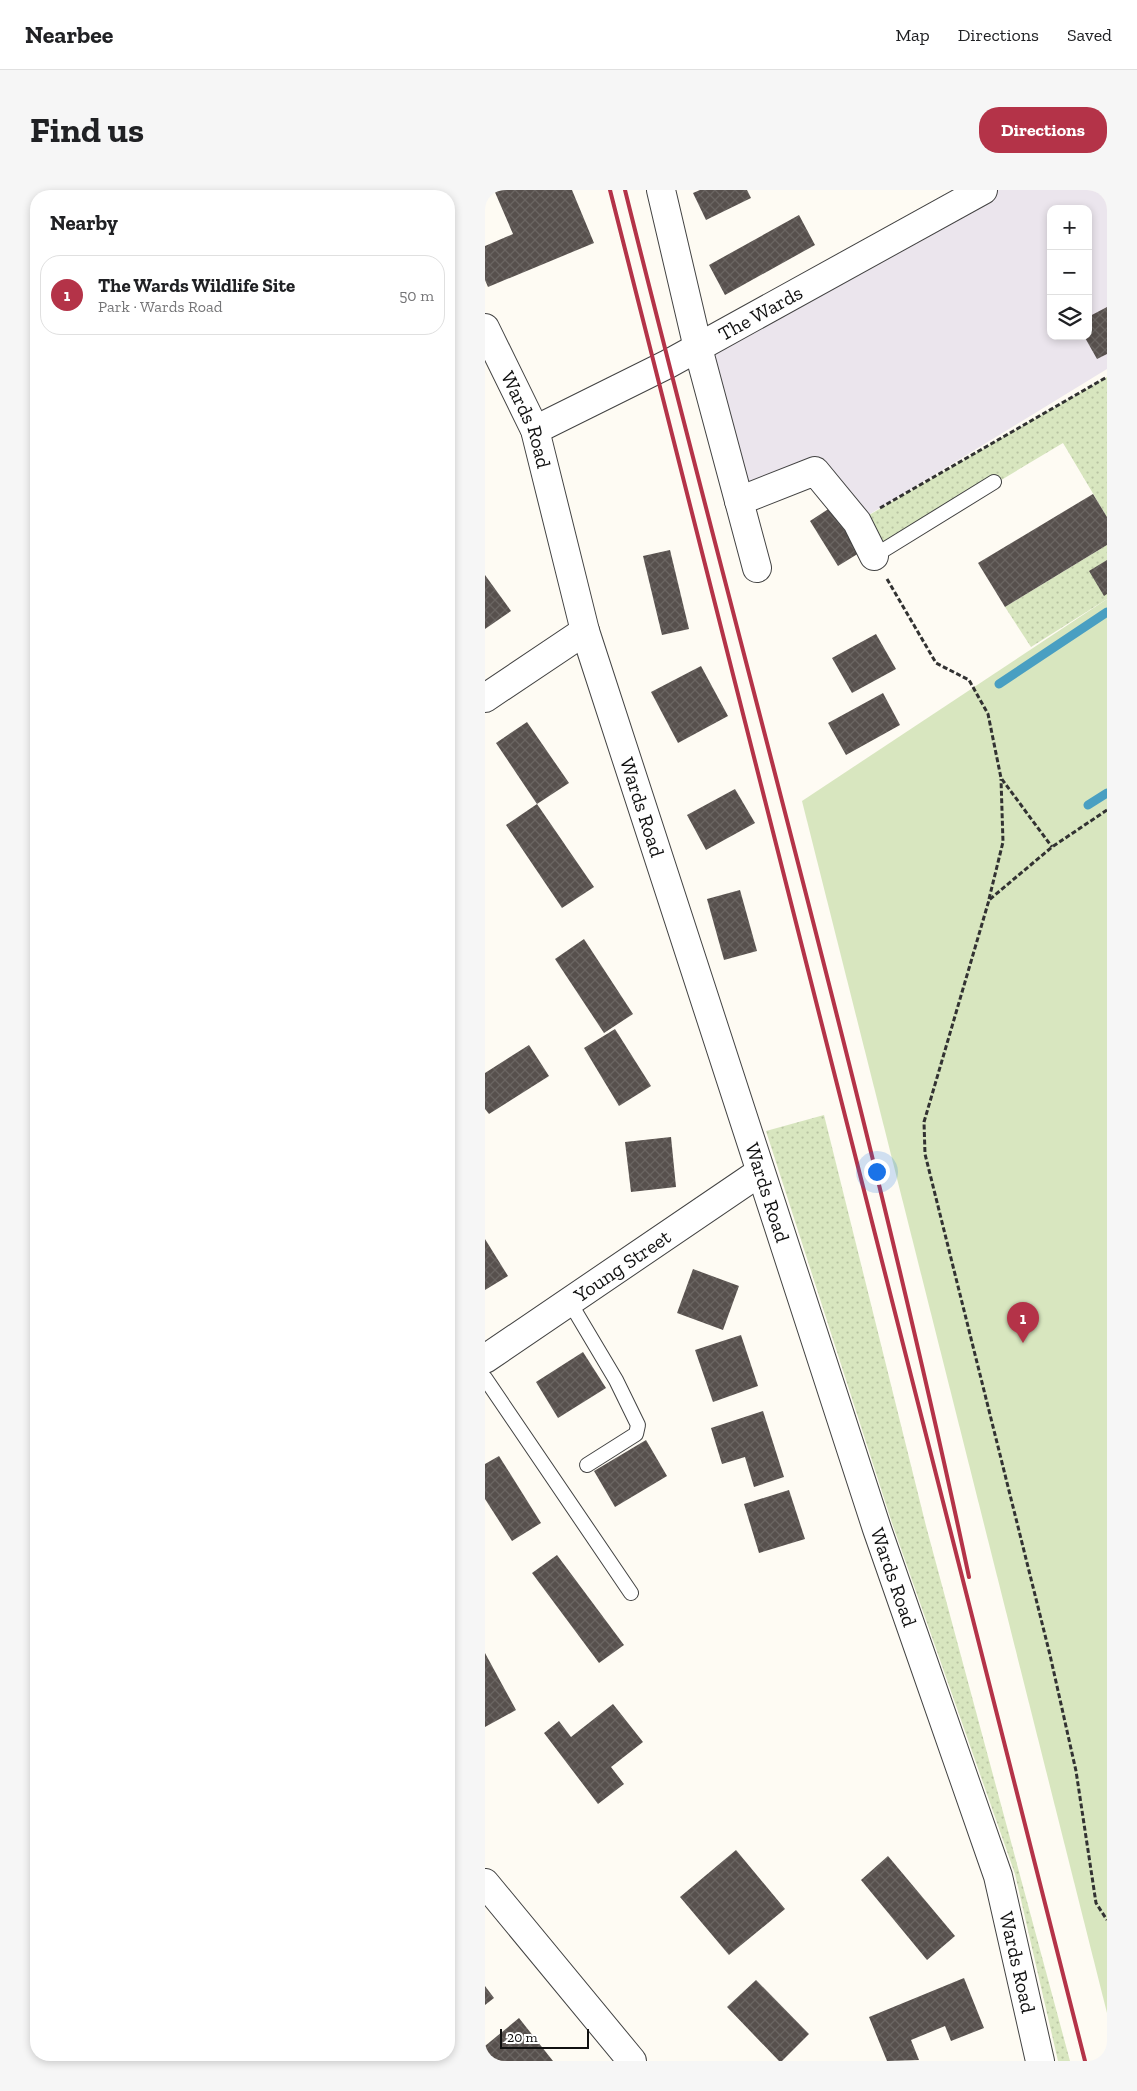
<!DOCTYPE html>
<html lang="en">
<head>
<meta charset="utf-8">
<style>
  :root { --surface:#fff; --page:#f6f6f6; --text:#202124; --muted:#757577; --line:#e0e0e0; --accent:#b43348 }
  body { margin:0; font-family:"Zilla Slab",serif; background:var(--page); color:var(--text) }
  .controls { position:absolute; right:15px; top:15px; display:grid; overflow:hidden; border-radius:10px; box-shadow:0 2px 8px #0003 }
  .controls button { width:45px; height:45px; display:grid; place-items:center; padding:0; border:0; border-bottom:1px solid var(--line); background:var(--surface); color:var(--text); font:25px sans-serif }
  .scale { position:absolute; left:15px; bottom:12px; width:89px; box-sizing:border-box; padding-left:5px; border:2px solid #101010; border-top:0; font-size:14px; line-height:18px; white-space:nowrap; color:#101010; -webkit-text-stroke:4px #fff; paint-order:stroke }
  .you { position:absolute; left:391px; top:981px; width:18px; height:18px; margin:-12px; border:4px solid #fff; border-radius:50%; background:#1a73e8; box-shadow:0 0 0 8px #1a73e833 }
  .badge { display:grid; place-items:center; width:32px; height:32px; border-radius:50%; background:var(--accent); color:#fff; font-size:16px; font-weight:700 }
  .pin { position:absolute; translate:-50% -41px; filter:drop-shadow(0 1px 2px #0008) }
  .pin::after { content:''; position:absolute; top:26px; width:18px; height:15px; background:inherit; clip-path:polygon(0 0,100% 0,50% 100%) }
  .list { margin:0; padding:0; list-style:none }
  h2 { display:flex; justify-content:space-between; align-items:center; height:65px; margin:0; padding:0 20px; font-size:21px }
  h2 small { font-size:16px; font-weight:400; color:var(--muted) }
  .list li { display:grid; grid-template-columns:32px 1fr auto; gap:15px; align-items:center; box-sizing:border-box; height:80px; margin:0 10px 10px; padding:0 10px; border:1px solid var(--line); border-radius:20px }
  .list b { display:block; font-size:19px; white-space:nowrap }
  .list p { margin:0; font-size:16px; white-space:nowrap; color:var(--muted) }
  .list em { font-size:16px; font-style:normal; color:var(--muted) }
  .icon { flex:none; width:28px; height:28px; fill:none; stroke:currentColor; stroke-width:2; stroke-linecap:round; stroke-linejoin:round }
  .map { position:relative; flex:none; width:622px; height:1871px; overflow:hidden; border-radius:20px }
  header { display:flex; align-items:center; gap:30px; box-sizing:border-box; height:70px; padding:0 25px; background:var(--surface); border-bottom:1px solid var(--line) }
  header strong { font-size:24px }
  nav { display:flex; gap:28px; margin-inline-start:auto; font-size:18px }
  .intro { display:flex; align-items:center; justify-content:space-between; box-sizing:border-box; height:120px; padding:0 30px }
  h1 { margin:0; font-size:35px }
  .button { padding:12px 22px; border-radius:20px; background:var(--accent); color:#fff; font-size:18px; font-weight:700 }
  main { display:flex; gap:30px; padding:0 30px }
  aside { flex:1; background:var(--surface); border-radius:20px; box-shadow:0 2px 8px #0003 }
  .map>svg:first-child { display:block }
</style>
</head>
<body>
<header>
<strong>Nearbee</strong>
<nav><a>Map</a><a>Directions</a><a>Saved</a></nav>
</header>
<div class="intro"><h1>Find us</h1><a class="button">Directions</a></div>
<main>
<aside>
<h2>Nearby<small></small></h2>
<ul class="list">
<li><span class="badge">1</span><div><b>The Wards Wildlife Site</b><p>Park · Wards Road</p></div><em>50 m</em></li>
</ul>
</aside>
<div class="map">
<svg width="622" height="1871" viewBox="0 0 622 1871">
  <defs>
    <pattern id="grass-dots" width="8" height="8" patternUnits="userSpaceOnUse" patternTransform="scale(1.25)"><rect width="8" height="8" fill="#d8e6bf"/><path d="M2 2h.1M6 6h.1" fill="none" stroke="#b8c4a3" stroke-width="1.8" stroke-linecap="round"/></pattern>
    <pattern id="building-cross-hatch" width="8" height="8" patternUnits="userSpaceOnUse" patternTransform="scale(1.25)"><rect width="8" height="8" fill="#57504d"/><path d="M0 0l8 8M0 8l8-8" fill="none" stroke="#6a6562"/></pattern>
  </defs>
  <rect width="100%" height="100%" fill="#fefbf3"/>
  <path fill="#ebe5ed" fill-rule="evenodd" d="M498,0H622V179L372,332L330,281L254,311L213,158ZM566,19H603V146H566Z"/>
  <g fill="url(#grass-dots)">
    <path d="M622,187V327L578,253L389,366L372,332Z"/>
    <path d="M622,355V409L546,457L520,417Z"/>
    <path d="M339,925L441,1336L585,1871H573L530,1684L407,1333L281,941Z"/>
  </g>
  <path fill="#d8e6bf" d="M622,409V1823L317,611Z"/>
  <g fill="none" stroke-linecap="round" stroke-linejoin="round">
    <g stroke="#499fc2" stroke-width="9">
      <path d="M514,494L622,422"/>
      <path d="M603,615L622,603"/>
    </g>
  </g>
  <g fill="url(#building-cross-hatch)">
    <path d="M9,0H87L109,53L3,97L0,90V56L28,44Z"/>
    <path d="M215,0H262L266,8L221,30L208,3Z"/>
    <path d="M314,25L330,55L240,105L224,75Z"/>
    <path d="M622,117V164L612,169L599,146H603V127Z"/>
    <path d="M608,304L622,327V355L520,417L493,373Z"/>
    <path d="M351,314L379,360L353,376L325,331Z"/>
    <path d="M185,360L204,439L177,445L158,366Z"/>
    <path d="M622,370V404L619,406L604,381Z"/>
    <path d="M0,385L26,421L0,439Z"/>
    <path d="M391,444L411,479L367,503L347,468Z"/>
    <path d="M216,476L243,526L193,553L166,502Z"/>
    <path d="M398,503L415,535L361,565L343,533Z"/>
    <path d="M42,532L84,593L52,614L11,553Z"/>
    <path d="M250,599L270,633L221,660L202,625Z"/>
    <path d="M52,614L109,697L77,718L21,635Z"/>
    <path d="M255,700L272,761L239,770L222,709Z"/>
    <path d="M99,749L148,824L119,843L70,769Z"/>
    <path d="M130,839L166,896L134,916L99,858Z"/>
    <path d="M44,855L64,886L4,924L0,919V883Z"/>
    <path d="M186,947L191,997L146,1002L140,952Z"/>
    <path d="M0,1049L23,1086L0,1100Z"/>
    <path d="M208,1079L254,1096L238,1140L192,1123Z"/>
    <path d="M256,1145L273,1196L228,1212L210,1160Z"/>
    <path d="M98,1162L121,1198L73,1228L51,1192Z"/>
    <path d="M278,1221L299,1287L269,1297L260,1267L237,1274L226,1238Z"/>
    <path d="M161,1250L182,1286L130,1317L109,1281Z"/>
    <path d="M14,1266L56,1333L27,1351L0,1309V1274Z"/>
    <path d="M304,1300L320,1349L274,1363L259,1314Z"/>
    <path d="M72,1365L139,1455L114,1473L47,1383Z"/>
    <path d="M0,1463L31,1520L0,1537Z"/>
    <path d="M128,1514L158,1552L126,1577L139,1594L113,1614L59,1543L74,1531L86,1547Z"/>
    <path d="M251,1660L300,1719L244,1765L195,1707Z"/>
    <path d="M403,1666L470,1746L442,1770L376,1690Z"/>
    <path d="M479,1788L499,1838L466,1851L460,1836L426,1850L434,1870L402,1871L384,1827Z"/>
    <path d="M271,1790L324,1844L297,1871H294L242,1817Z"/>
    <path d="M0,1796L9,1808L0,1815Z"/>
    <path d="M34,1828L68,1871H0V1856Z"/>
  </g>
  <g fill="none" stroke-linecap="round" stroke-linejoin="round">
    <g stroke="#434343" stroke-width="16">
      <g id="service">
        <path d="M389,366L509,292"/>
        <path d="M84,1111L131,1190L153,1235L151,1244L102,1275"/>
        <path d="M0,1188L146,1403"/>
      </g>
    </g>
    <g stroke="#434343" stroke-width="30">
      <g id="minor">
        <path d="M176,0L213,158L272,378"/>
        <path d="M254,311L330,281L372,332L389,366"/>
        <path d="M0,508L100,441"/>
        <path id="s1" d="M0,1169L275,982"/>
        <path d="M0,1693L147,1871"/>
      </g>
    </g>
    <g stroke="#434343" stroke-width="30">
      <g id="tertiary">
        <path id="s2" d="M0,138L50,240L100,441L392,1339L513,1686L555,1871"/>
        <path id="s3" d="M50,240L183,174L498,0"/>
      </g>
    </g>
    <g stroke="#323232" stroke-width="3" stroke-dasharray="5 2.5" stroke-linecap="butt">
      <path d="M395,318L622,187"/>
      <path d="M402,389L451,473L484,490L503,524L516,588L567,657"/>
      <path d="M622,620L567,657L504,710L439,932L440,964L565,1465L591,1581L611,1713L622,1730"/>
      <path d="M504,709L518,652L516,589"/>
    </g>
    <use href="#service" stroke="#fff" stroke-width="14"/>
    <use href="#minor" stroke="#fff" stroke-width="28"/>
    <use href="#tertiary" stroke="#fff" stroke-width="28"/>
    <g stroke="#b43348" stroke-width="4">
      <path d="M125,0L600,1871"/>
      <path d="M140,0C255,462 385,921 484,1387"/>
    </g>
  </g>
  <g text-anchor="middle" stroke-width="5" stroke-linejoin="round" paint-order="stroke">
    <g font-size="20" fill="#101010" stroke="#fff">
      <text dy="7" stroke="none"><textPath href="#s3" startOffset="254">The Wards</textPath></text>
      <text dy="7" stroke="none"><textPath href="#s2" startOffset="101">Wards Road</textPath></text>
      <text dy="7" stroke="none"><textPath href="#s2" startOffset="506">Wards Road</textPath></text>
      <text dy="7" stroke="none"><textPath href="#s2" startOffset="911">Wards Road</textPath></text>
      <text dy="7" stroke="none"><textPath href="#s1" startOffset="166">Young Street</textPath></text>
      <text dy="7" stroke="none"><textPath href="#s2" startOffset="1316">Wards Road</textPath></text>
      <text dy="7" stroke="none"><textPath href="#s2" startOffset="1721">Wards Road</textPath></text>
    </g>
  </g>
</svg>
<div class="controls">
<button>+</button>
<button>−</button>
<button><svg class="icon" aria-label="layers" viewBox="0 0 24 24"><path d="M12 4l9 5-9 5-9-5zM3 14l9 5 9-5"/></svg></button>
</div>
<div class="scale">20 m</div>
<div class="you"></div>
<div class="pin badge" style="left:538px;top:1153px">1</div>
</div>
</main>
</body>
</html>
